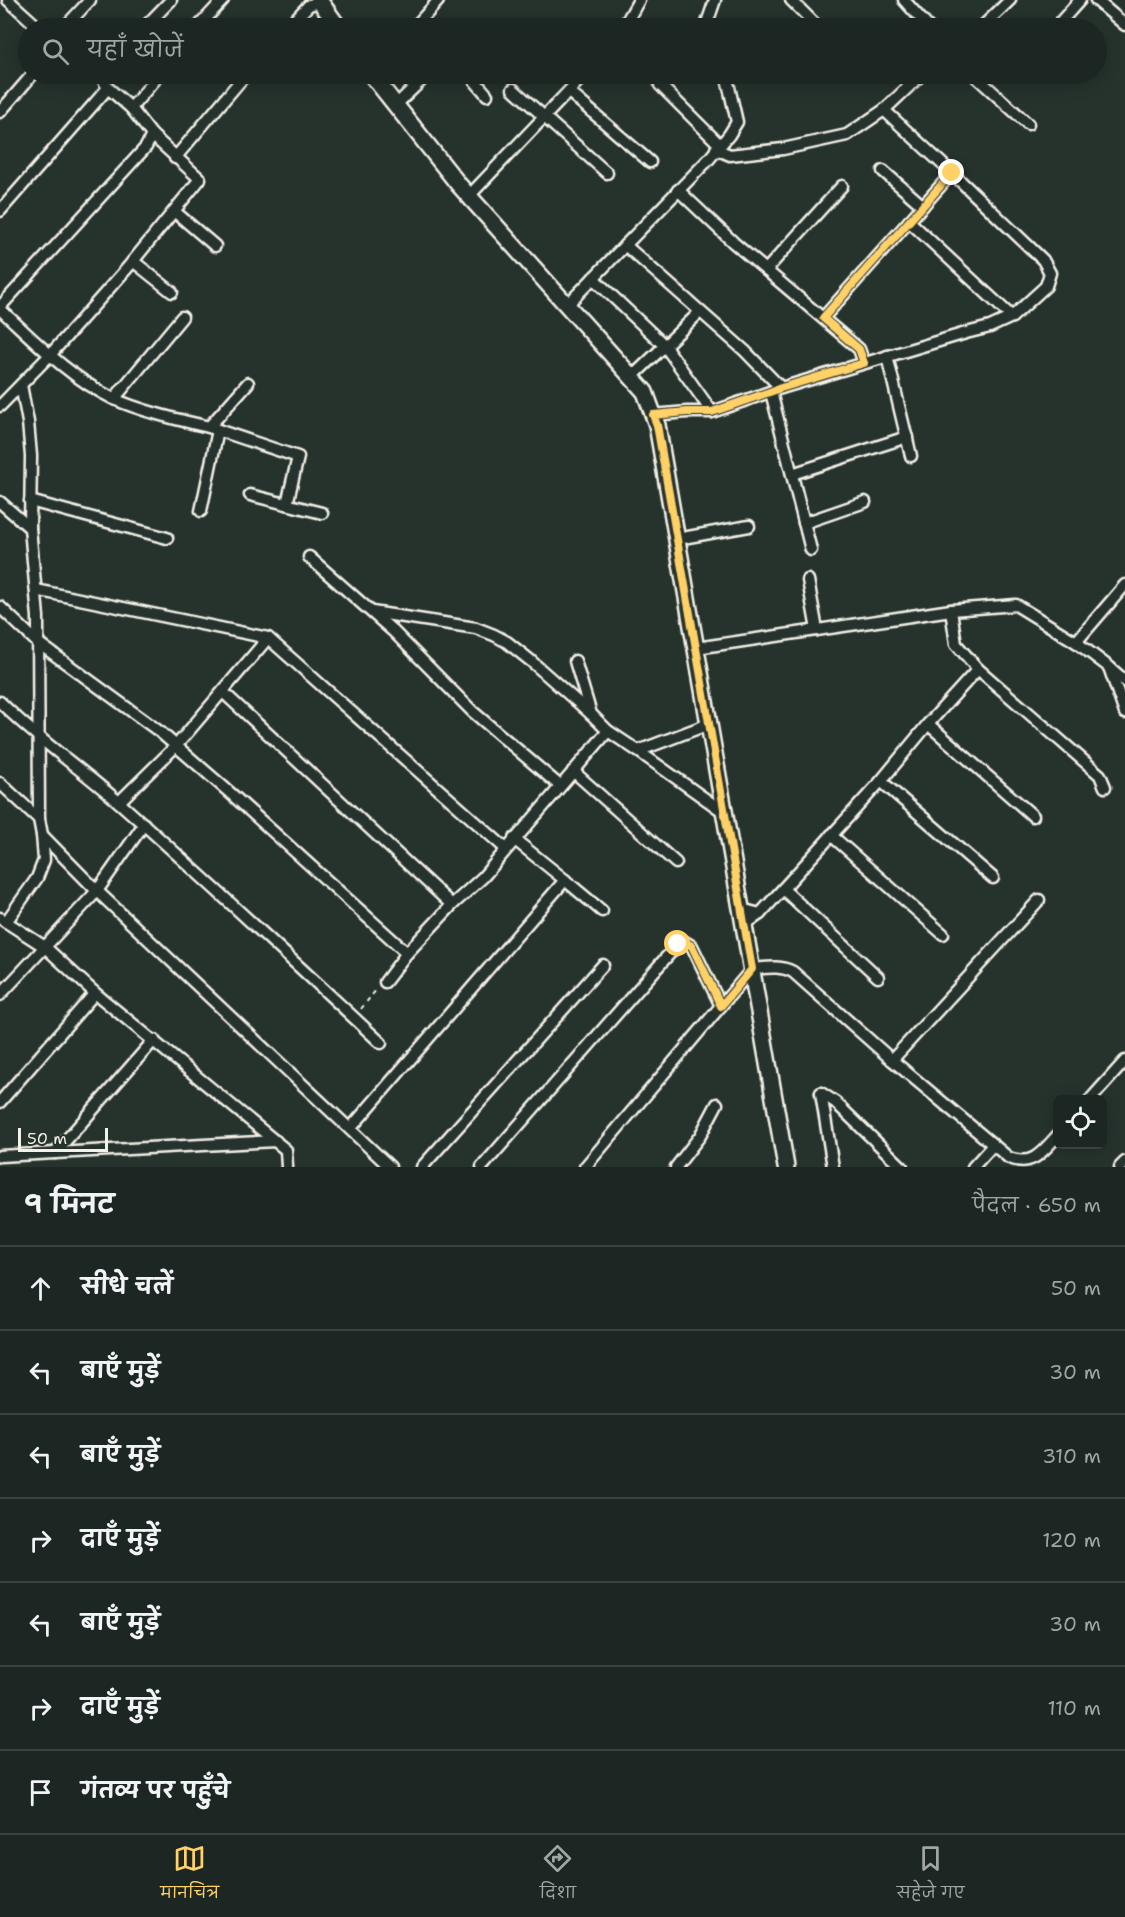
<!DOCTYPE html>
<html lang="hi">
<head>
<meta charset="utf-8">
<style>
  :root { --surface:#1c2622; --page:#29322f; --text:#f1f3f6; --muted:#a0a5a5; --line:#3a4340; --accent:#ffd166 }
  body { margin:0; font-family:"Shantell Sans","Playpen Sans Deva",sans-serif; background:var(--page); color:var(--text) }
  .controls { position:absolute; right:18px; bottom:18px; display:grid; overflow:hidden; border-radius:9px; box-shadow:0 3px 15px #0003 }
  .controls button { width:54px; height:54px; display:grid; place-items:center; padding:0; border:0; border-bottom:2px solid var(--line); background:var(--surface); color:var(--text); font:30px sans-serif }
  .scale { position:absolute; left:18px; bottom:15px; width:90px; box-sizing:border-box; padding-left:6px; border:3px solid #f4f1e8; border-top:0; font-size:16px; line-height:21px; white-space:nowrap; color:#f4f1e8; -webkit-text-stroke:4px #26332d; paint-order:stroke }
  .stop { position:absolute; width:18px; height:18px; margin:-14px; border:4px solid #ffd166; border-radius:50%; background:#fff }
  .stop.end { background:#ffd166; border-color:#fff; box-shadow:0 2px 6px #0008 }
  .list { margin:0; padding:0; list-style:none }
  h2 { display:flex; justify-content:space-between; align-items:center; height:78px; margin:0; padding:0 24px; font-size:26px }
  h2 small { font-size:20px; font-weight:400; color:var(--muted) }
  .list li { display:grid; grid-template-columns:39px 1fr auto; gap:18px; align-items:center; box-sizing:border-box; height:84px; padding:0 24px; border-top:2px solid var(--line) }
  .list b { display:block; font-size:22px; white-space:nowrap }
  .list em { font-size:20px; font-style:normal; color:var(--muted) }
  .icon { flex:none; width:33px; height:33px; fill:none; stroke:currentColor; stroke-width:2; stroke-linecap:round; stroke-linejoin:round }
  .map { position:relative; flex:none; width:1125px; height:1167px; overflow:hidden }
  .search { position:absolute; background:var(--surface); box-shadow:0 3px 15px #0003; left:18px; right:18px; top:18px; height:66px; display:flex; align-items:center; gap:15px; box-sizing:border-box; padding:0 21px; border-radius:33px; color:var(--muted); font-size:22px }
  .sheet { height:666px; background:var(--surface) }
  nav { display:flex; justify-content:space-around; align-items:center; box-sizing:border-box; height:84px; border-top:2px solid var(--line); background:var(--surface); font-size:16px; color:var(--muted) }
  nav a { display:grid; justify-items:center; gap:3px }
  nav .on { color:var(--accent) }
  .map>svg:first-child { display:block }
</style>
</head>
<body>
<div class="map">
<svg width="1125" height="1167" viewBox="0 0 1125 1167">
  <rect width="100%" height="100%" fill="#26332d"/>
  <filter id="ink" filterUnits="userSpaceOnUse"><feTurbulence type="fractalNoise" baseFrequency=".0167" numOctaves="2"/><feDisplacementMap in="SourceGraphic" scale="12" xChannelSelector="R" yChannelSelector="G"/><feConvolveMatrix kernelMatrix="1 2 1 2 8 2 1 2 1" color-interpolation-filters="sRGB"/></filter>
  <g filter="url(#ink)">
    <g fill="none" stroke-linecap="round" stroke-linejoin="round">
      <g stroke="#f4f1e8" stroke-width="15">
        <g id="street">
          <path d="M8,0L39,28"/>
          <path d="M791,0L819,28"/>
          <path d="M904,0L929,28"/>
          <path d="M1096,0L1125,25"/>
          <path d="M64,28L90,0"/>
          <path d="M144,28L171,0"/>
          <path d="M197,28L223,0"/>
          <path d="M287,28L309,5L320,2"/>
          <path d="M414,28L438,1"/>
          <path d="M623,28L639,0"/>
          <path d="M709,28L707,23L715,0"/>
          <path d="M981,28L1010,0"/>
          <path d="M1055,28L1080,0"/>
          <path d="M104,74V81L108,88"/>
          <path d="M469,74L487,95"/>
          <path d="M973,74L1028,124"/>
          <path d="M660,85L720,145"/>
          <path d="M513,89L607,173"/>
          <path d="M569,92L650,162"/>
          <path d="M396,105L428,74"/>
          <path d="M131,108L160,74"/>
          <path d="M0,112L33,74"/>
          <path d="M716,149L730,155L783,149L847,135L884,110L922,74"/>
          <path d="M175,158L246,74"/>
          <path d="M883,171L923,206"/>
          <path d="M952,173L1043,260L1050,273L1046,286L1012,317"/>
          <path d="M678,190L734,243L859,349L864,363"/>
          <path d="M469,196L585,74"/>
          <path d="M0,211L108,88L131,108L152,135L146,147L0,307"/>
          <path d="M174,211L215,246"/>
          <path d="M625,245L745,351L781,388L712,412H687L653,415"/>
          <path d="M133,261L172,292"/>
          <path d="M766,270L842,186"/>
          <path d="M593,278L665,346L712,412"/>
          <path d="M567,305L709,159L729,135L737,122L726,74"/>
          <path d="M0,309C35,341 69,377 112,398C140,411 179,420 209,427L248,383"/>
          <path d="M823,318L952,173L884,110"/>
          <path d="M887,356L911,456"/>
          <path d="M632,377L700,312"/>
          <path d="M21,385L28,422L31,456L30,528L38,617L39,819L42,835L97,891L390,1167"/>
          <path d="M781,388L966,333L990,327L1012,317L909,221"/>
          <path d="M771,392L811,550"/>
          <path d="M114,399L182,317"/>
          <path d="M0,406L50,355L129,266L200,179L152,135"/>
          <path d="M209,427L298,457L287,504"/>
          <path d="M792,474L907,437"/>
          <path d="M250,495L322,513"/>
          <path d="M30,501L167,538"/>
          <path d="M0,502L30,528"/>
          <path d="M201,511L218,430"/>
          <path d="M804,523L865,502"/>
          <path d="M677,539L749,526"/>
          <path d="M309,557L393,631L472,711L560,786"/>
          <path d="M808,580L817,630"/>
          <path d="M36,590L268,638"/>
          <path d="M0,607L37,642L160,732L228,791L407,953L452,905L483,877L608,731"/>
          <path d="M372,612L476,628L494,635L507,642L531,661L591,714"/>
          <path d="M1076,642L1125,585"/>
          <path d="M696,648L951,610"/>
          <path d="M575,661L591,714L608,731L638,751L709,724"/>
          <path d="M1109,667L1125,681"/>
          <path d="M978,669L1100,775L1105,787"/>
          <path d="M223,692L452,905"/>
          <path d="M0,702C38,740 83,770 122,805C210,883 295,963 381,1043"/>
          <path d="M928,724L1033,816"/>
          <path d="M638,751L725,813"/>
          <path d="M573,771L676,863"/>
          <path d="M881,781L993,878"/>
          <path d="M0,783L39,819"/>
          <path d="M119,802L176,746L268,638L506,849"/>
          <path d="M831,835L943,934"/>
          <path d="M565,880L602,911"/>
          <path d="M783,889L878,977"/>
          <path d="M741,909L760,914L744,925"/>
          <path d="M760,914L881,781L928,724L978,669L956,644L951,610L1016,605L1076,642L1109,667L1125,713"/>
          <path d="M0,918L45,947L95,993L286,1150L287,1167"/>
          <path d="M6,922L37,878L44,860L42,835"/>
          <path d="M385,982L407,953"/>
          <path d="M0,995L97,891L144,824"/>
          <path d="M892,1060L1039,900"/>
          <path d="M821,1093L835,1102L902,1167"/>
          <path d="M821,1093L833,1167"/>
          <path d="M1090,1100L1125,1061"/>
          <path d="M0,1102L95,993"/>
          <path d="M350,1129L565,880L514,839"/>
          <path d="M55,1153L154,1040"/>
          <path d="M0,1156L276,1141"/>
          <path d="M422,1167L603,965"/>
          <path d="M482,1167L678,944L685,942L692,946L721,1006"/>
          <path d="M585,1167L752,969C766,968 780,965 793,972L892,1060L1009,1158C1033,1167 1042,1152 1058,1135"/>
          <path d="M676,1167L700,1136L717,1104"/>
          <path d="M973,1167L993,1145"/>
          <path d="M1120,1167L1125,1162"/>
        </g>
      </g>
      <g stroke="#f4f1e8" stroke-width="20">
        <g id="secondary">
          <path d="M319,0L339,28"/>
          <path d="M371,74L459,185L645,392L657,425L786,1167"/>
        </g>
      </g>
      <path stroke="#f4f1e8" stroke-width="2" stroke-dasharray="4.5 4.5" stroke-linecap="butt" d="M361,1009L376,990"/>
      <use href="#street" stroke="#26332d" stroke-width="10"/>
      <use href="#secondary" stroke="#26332d" stroke-width="15"/>
    </g>
  </g>
  <g fill="none" stroke-linecap="round" stroke-linejoin="round" filter="url(#ink)">
    <path stroke="#ffd166" stroke-width="8" d="M678,944L685,942L692,946L721,1006L752,969L657,425L653,415L687,412H712L781,388L864,363L859,349L823,318L952,173"/>
  </g>
</svg>
<div class="controls">
<button><svg class="icon" aria-label="locate" viewBox="0 0 24 24"><circle cx="12" cy="12" r="6"/><path d="M12 2v4M12 18v4M2 12h4M18 12h4"/></svg></button>
</div>
<div class="scale">50 m</div>
<div class="stop" style="left:678px;top:944px"></div>
<div class="stop end" style="left:952px;top:173px"></div>
<div class="search"><svg class="icon" aria-label="search" viewBox="0 0 24 24"><circle cx="10" cy="10" r="6"/><path d="M15 15l6 6"/></svg>यहाँ खोजें</div>
</div>
<section class="sheet">
<h2>9 मिनट<small>पैदल · 650 m</small></h2>
<ul class="list">
<li><svg class="icon" aria-label="ahead" viewBox="0 0 24 24"><path d="M12 20V5M6 11l6-6 6 6"/></svg><div><b>सीधे चलें</b></div><em>50 m</em></li>
<li><svg class="icon" aria-label="left" viewBox="0 0 24 24"><path d="M17 20v-9H6M10 6l-5 5 5 5"/></svg><div><b>बाएँ मुड़ें</b></div><em>30 m</em></li>
<li><svg class="icon" aria-label="left" viewBox="0 0 24 24"><path d="M17 20v-9H6M10 6l-5 5 5 5"/></svg><div><b>बाएँ मुड़ें</b></div><em>310 m</em></li>
<li><svg class="icon" aria-label="right" viewBox="0 0 24 24"><path d="M7 20v-9h11M14 6l5 5-5 5"/></svg><div><b>दाएँ मुड़ें</b></div><em>120 m</em></li>
<li><svg class="icon" aria-label="left" viewBox="0 0 24 24"><path d="M17 20v-9H6M10 6l-5 5 5 5"/></svg><div><b>बाएँ मुड़ें</b></div><em>30 m</em></li>
<li><svg class="icon" aria-label="right" viewBox="0 0 24 24"><path d="M7 20v-9h11M14 6l5 5-5 5"/></svg><div><b>दाएँ मुड़ें</b></div><em>110 m</em></li>
<li><svg class="icon" aria-label="arrive" viewBox="0 0 24 24"><path d="M6 21V4h12l-3 4 3 4H6"/></svg><div><b>गंतव्य पर पहुँचे</b></div></li>
</ul>
</section>
<nav>
<a class="on"><svg class="icon" aria-label="map" viewBox="0 0 24 24"><path d="M3 6l6-2 6 2 6-2v14l-6 2-6-2-6 2zM9 4v14M15 6v14"/></svg>मानचित्र</a>
<a><svg class="icon" aria-label="directions" viewBox="0 0 24 24"><path d="M12 3l9 9-9 9-9-9zM9 14v-3h6M13 9l2 2-2 2"/></svg>दिशा</a>
<a><svg class="icon" aria-label="saved" viewBox="0 0 24 24"><path d="M7 4h10v16l-5-4-5 4z"/></svg>सहेजे गए</a>
</nav>
</body>
</html>
